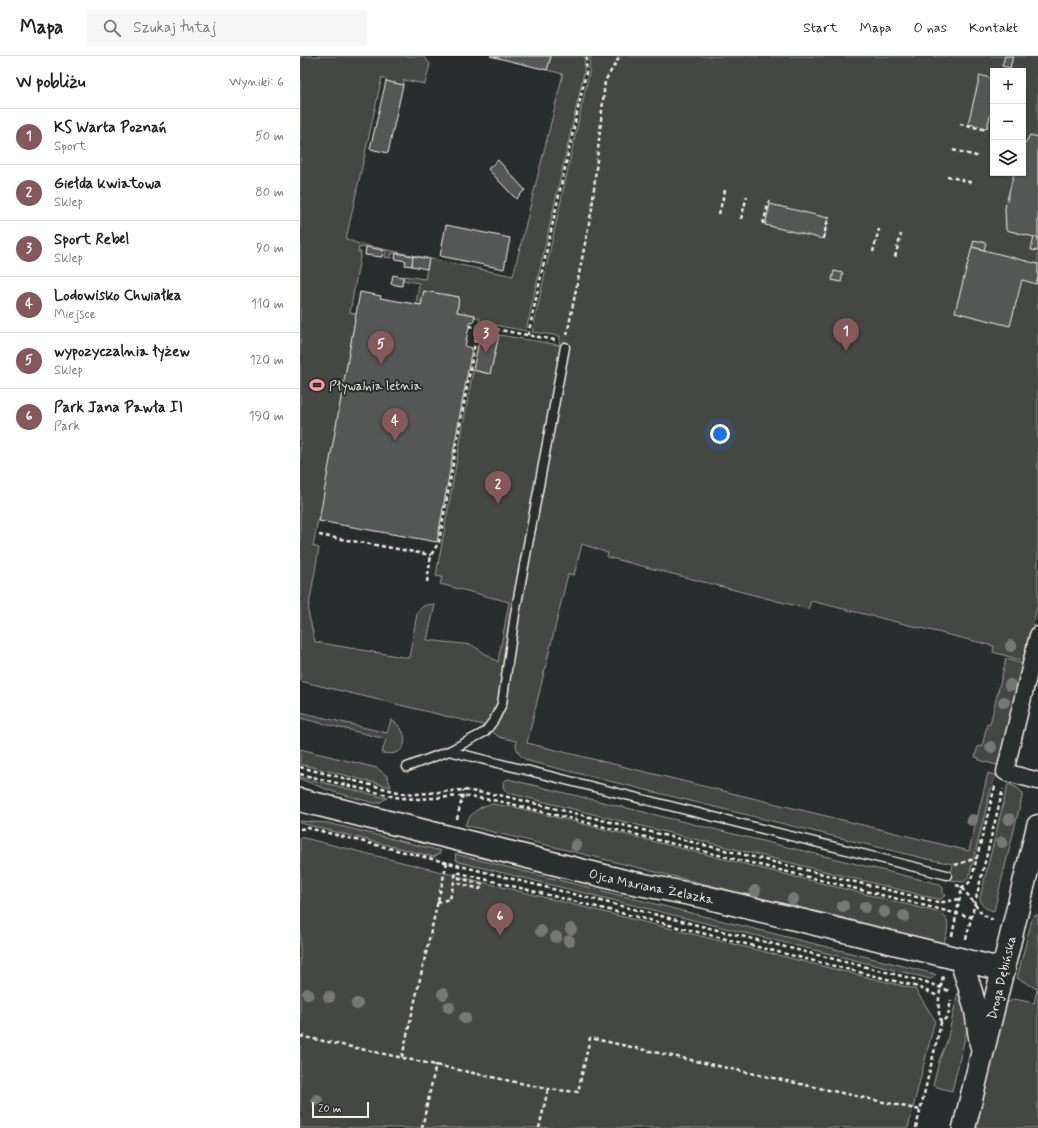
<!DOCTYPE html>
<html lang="pl">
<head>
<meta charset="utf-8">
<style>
  :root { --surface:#fff; --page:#f6f6f6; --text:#222; --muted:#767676; --line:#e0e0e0; --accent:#85585c }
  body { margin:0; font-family:Mynerve,sans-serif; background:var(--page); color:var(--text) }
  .controls { position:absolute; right:12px; top:12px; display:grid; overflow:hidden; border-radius:0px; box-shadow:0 1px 3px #0004 }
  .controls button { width:36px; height:36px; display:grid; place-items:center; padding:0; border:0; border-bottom:1px solid var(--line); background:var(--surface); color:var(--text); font:20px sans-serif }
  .scale { position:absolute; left:12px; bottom:10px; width:57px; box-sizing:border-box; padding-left:4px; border:2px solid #f4f1e8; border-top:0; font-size:11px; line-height:14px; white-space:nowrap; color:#f4f1e8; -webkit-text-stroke:3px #2a2d2e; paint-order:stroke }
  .you { position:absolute; left:420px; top:378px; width:14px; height:14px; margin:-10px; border:3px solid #fff; border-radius:50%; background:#1a73e8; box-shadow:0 0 0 6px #1a73e833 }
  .badge { display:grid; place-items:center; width:26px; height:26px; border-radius:50%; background:var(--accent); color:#fff; font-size:13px; font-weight:700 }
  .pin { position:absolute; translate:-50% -33px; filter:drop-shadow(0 1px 2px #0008) }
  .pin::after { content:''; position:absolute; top:21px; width:14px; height:12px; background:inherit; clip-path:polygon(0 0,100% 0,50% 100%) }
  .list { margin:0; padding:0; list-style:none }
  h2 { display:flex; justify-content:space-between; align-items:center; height:52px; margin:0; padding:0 16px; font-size:17px }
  h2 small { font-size:13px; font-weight:400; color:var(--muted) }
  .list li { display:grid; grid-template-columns:26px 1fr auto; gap:12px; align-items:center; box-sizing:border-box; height:56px; padding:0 16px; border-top:1px solid var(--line) }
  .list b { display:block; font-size:15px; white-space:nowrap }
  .list p { margin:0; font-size:13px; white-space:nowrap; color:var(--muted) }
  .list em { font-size:13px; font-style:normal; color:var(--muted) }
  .icon { flex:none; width:22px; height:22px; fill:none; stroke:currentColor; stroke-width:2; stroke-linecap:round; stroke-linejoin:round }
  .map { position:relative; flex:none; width:738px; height:1072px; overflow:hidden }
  header { display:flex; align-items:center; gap:24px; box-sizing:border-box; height:56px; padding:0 20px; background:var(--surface); border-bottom:1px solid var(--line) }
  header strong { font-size:19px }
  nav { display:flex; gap:22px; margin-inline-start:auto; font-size:14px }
  .search { width:280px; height:36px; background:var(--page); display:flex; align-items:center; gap:10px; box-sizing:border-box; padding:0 14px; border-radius:0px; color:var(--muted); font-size:15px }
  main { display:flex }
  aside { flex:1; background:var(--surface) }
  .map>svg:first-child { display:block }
</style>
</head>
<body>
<header>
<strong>Mapa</strong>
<div class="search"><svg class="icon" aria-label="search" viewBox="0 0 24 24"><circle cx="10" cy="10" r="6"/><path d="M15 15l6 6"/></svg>Szukaj tutaj</div>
<nav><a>Start</a><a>Mapa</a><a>O nas</a><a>Kontakt</a></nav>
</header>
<main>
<aside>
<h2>W pobliżu<small>Wyniki: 6</small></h2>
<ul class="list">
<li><span class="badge">1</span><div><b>KS Warta Poznań</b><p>Sport</p></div><em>50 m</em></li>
<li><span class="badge">2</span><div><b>Giełda kwiatowa</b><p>Sklep</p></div><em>80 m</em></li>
<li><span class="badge">3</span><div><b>Sport Rebel</b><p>Sklep</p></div><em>90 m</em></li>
<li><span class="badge">4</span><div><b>Lodowisko Chwiałka</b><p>Miejsce</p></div><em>110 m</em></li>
<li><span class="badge">5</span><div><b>wypozyczalnia łyżew</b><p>Sklep</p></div><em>120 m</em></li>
<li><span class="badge">6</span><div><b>Park Jana Pawła II</b><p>Park</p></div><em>190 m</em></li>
</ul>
</aside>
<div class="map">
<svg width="738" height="1072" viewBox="0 0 738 1072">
  <rect width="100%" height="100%" fill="#2a2d2e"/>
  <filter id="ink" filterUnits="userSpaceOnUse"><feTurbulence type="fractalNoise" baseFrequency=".025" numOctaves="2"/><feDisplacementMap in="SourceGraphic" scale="8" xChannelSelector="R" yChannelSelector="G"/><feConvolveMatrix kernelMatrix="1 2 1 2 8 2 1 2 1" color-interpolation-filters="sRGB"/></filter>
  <g filter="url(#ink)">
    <g fill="#444645" stroke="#9c9c96" fill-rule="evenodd">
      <path d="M0,0H123L130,8L125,28L104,24L103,29L86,25L82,21L46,183L59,188L213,220L263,18L247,14L251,0H285L284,17L226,275L179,266L180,262L175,261V259L157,256L159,241L124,235L121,249L116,248L119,227L103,224L104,220L125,223L129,203L92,197L91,202L85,201L86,195L61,191V192L59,191L58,196H61L50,256L56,258L20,464H18L13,490L19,492L8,555L15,586L109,602L117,558C121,550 126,547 135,549L127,584L172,589L198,606L209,546L140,528L142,521L136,520L173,314L190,318L199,279L259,289L260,280L232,276L289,17L290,0H738V547L724,605L693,596L694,590L511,545L508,553L307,501L308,497L282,488L274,519L268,518L227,687L669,795L688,717L697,720L693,725L669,821L664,826L650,824L653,808L622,802L228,705C219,699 216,697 216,685L199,681L183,669L0,625ZM693,15H723V117H693Z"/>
      <path d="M706,603L723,608L700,710L679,704V702L675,701L678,690L682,691L687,668H690Z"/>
      <path d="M0,656L87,677L91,664C111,674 110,703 82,697L86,683L0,662Z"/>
      <path d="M0,693L77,712L87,720L91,731L0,708Z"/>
      <path d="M0,721L87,742L79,747H74L34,736L0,723Z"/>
      <path d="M208,723L639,828L643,832V839H646L641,843H637L208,737L205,735L203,730L204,725Z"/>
      <path d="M708,728L716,731L723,737L694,855C685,853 681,850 680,842Z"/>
      <path d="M192,748L219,752L641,857C652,865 647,875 644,887L165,769C171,757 179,750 192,748Z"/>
      <path d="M0,765L28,767L141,795L139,798L134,801L0,767Z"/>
      <path d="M0,781L615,933L635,964L608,1072H0Z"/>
      <path d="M155,798L635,918V920L631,923L627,922L159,806L156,804Z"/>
      <path d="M733,859H738V1072H675L705,948L714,943L734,947L737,933L717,922Z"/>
      <path d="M659,932L664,940L668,969L652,1035L633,1030L639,1005L647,985Z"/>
    </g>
    <g fill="#555756" stroke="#f4f1e8">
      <path d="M190,0H251L247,14Z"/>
      <path d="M705,0H713L710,12L702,10Z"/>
      <path d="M680,19L693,23V48L687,72L668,68Z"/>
      <path d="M86,25L103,29L88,97L70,93Z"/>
      <path d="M730,79L738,81V182L706,174L705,152L714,117H723V91Z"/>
      <path d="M198,104L225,134L216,143L188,113Z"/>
      <path d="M470,148L528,162L523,183L465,169Z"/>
      <path d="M146,169L210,182L204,213L140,200Z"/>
      <path d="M734,181L738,182V195L731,194Z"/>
      <path d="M674,184L686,187L684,194L672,191Z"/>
      <path d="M66,191L83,194L82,201L65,199Z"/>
      <path d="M672,191L738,208V221L736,228L722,224L710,270L655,256Z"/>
      <path d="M96,197L113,200L112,210L105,209L106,205L95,203Z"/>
      <path d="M113,200L129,203L127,213L112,210Z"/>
      <path d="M534,215L543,217L541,226L532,224Z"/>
      <path d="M93,219L103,221L102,230L91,228Z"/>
      <path d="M124,235L159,241L157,256L175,259L173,267L170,266L165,290L172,292L137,486L19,465L60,236L81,240L80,242L121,249Z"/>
      <path d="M181,275L199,279L190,318L173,314Z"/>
    </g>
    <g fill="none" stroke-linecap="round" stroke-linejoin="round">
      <g stroke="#f4f1e8" stroke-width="11">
        <g id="lane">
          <path d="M149,695L185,676L194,664L202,648L215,558L265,291"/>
          <path d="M107,711L149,695L647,819"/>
        </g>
      </g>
      <g stroke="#f4f1e8" stroke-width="19">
        <path id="street" d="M738,579L705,716L738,725"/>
      </g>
      <g stroke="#f4f1e8" stroke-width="25">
        <g id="secondary">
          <path id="s1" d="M0,744L324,825L405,841L704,914"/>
          <path d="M661,904L671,936L676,955L681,988"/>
          <path id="s2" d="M664,1072L738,770"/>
        </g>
      </g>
      <g stroke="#f4f1e8" stroke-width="2.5" stroke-dasharray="4 3" stroke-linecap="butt">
        <path d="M660,68L687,74"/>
        <path d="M653,94L680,101"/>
        <path d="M647,120L673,127"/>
        <path d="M419,158L425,134"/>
        <path d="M441,163L447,140"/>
        <path d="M463,168L469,145"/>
        <path d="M523,183L529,160"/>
        <path d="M573,196L579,173"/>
        <path d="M595,201L601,178"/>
        <path d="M169,270L178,271"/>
        <path d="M228,279L286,17L287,0"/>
        <path d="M267,279L292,152L305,25L320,0"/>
        <path d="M19,479L131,499"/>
        <path d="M127,526L131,499L139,486L178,270L255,284"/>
        <path d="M0,711L102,737L117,738L164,734L204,740L637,846H644L659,843"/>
        <path d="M0,718L100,742L119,743L162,740L199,745L671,861"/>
        <path d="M157,763L164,734"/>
        <path d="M0,773L8,772L626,926L649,935"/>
        <path d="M655,809L677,802"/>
        <path d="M656,829L662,831L682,858L693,864"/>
        <path d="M137,846L150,843L154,826L180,833L182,828L155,821L156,816L615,930L638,940"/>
        <path d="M652,880L662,831L669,827L672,821L695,730"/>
        <path d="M666,883L703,733"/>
        <path d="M641,966C636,950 640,936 643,920"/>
        <path d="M0,980L248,1033L278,1036L290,982L620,1054"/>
        <path d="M102,1001L147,806"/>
        <path d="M122,1072L136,1008"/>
        <path d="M239,1072L248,1033"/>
        <path d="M616,1072L641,967L648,960L651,944"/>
      </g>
      <use href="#lane" stroke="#2a2d2e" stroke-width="8"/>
      <use href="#street" stroke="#2a2d2e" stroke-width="16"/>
      <use href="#secondary" stroke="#2a2d2e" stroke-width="22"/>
    </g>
    <g fill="#777875">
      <circle cx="711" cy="590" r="6"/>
      <circle cx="710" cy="629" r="6"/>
      <circle cx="704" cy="646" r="6"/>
      <circle cx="691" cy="691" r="6"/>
      <circle cx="709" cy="763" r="6"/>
      <circle cx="672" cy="764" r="6"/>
      <circle cx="702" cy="786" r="6"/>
      <circle cx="276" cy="789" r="6"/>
      <circle cx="455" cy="835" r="6"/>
      <circle cx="493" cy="843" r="6"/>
      <circle cx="543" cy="850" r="6"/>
      <circle cx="565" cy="851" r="6"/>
      <circle cx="584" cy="856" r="6"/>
      <circle cx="604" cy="860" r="6"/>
      <circle cx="271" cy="873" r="6"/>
      <circle cx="241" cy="875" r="6"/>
      <circle cx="256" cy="881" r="6"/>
      <circle cx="269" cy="885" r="6"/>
      <circle cx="8" cy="938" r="6"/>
      <circle cx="143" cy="938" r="6"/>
      <circle cx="29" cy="941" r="6"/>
      <circle cx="57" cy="948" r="6"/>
      <circle cx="149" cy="951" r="6"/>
      <circle cx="165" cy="962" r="6"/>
      <circle cx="17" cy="1044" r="6"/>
    </g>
  </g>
  <defs>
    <g id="stadium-bare" transform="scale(1.2)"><path d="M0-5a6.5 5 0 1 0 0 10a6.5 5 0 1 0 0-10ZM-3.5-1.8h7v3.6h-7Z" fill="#ff9aa2" stroke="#2a2d2e" stroke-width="2.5" paint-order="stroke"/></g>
  </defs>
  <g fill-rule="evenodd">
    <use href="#stadium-bare" x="17" y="329"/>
  </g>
  <g text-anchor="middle" stroke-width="4" stroke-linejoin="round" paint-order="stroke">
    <g font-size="13" fill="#f4f1e8" stroke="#2a2d2e" text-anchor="start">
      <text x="29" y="334">Pływalnia letnia</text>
    </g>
    <g font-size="13" fill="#f4f1e8" stroke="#2a2d2e">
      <text dy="5" stroke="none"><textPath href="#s1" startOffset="362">Ojca Mariana Żelazka</textPath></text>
      <text dy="5" stroke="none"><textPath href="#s2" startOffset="155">Droga Dębińska</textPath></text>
    </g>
  </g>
</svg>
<div class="controls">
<button>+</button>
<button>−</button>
<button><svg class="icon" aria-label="layers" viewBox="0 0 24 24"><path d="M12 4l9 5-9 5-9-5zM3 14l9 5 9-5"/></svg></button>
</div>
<div class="scale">20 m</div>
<div class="you"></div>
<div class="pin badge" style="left:546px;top:295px">1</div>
<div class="pin badge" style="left:198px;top:448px">2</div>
<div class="pin badge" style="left:186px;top:297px">3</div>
<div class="pin badge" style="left:95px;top:385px">4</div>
<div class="pin badge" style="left:81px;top:308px">5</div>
<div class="pin badge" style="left:200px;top:880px">6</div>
</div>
</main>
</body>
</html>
